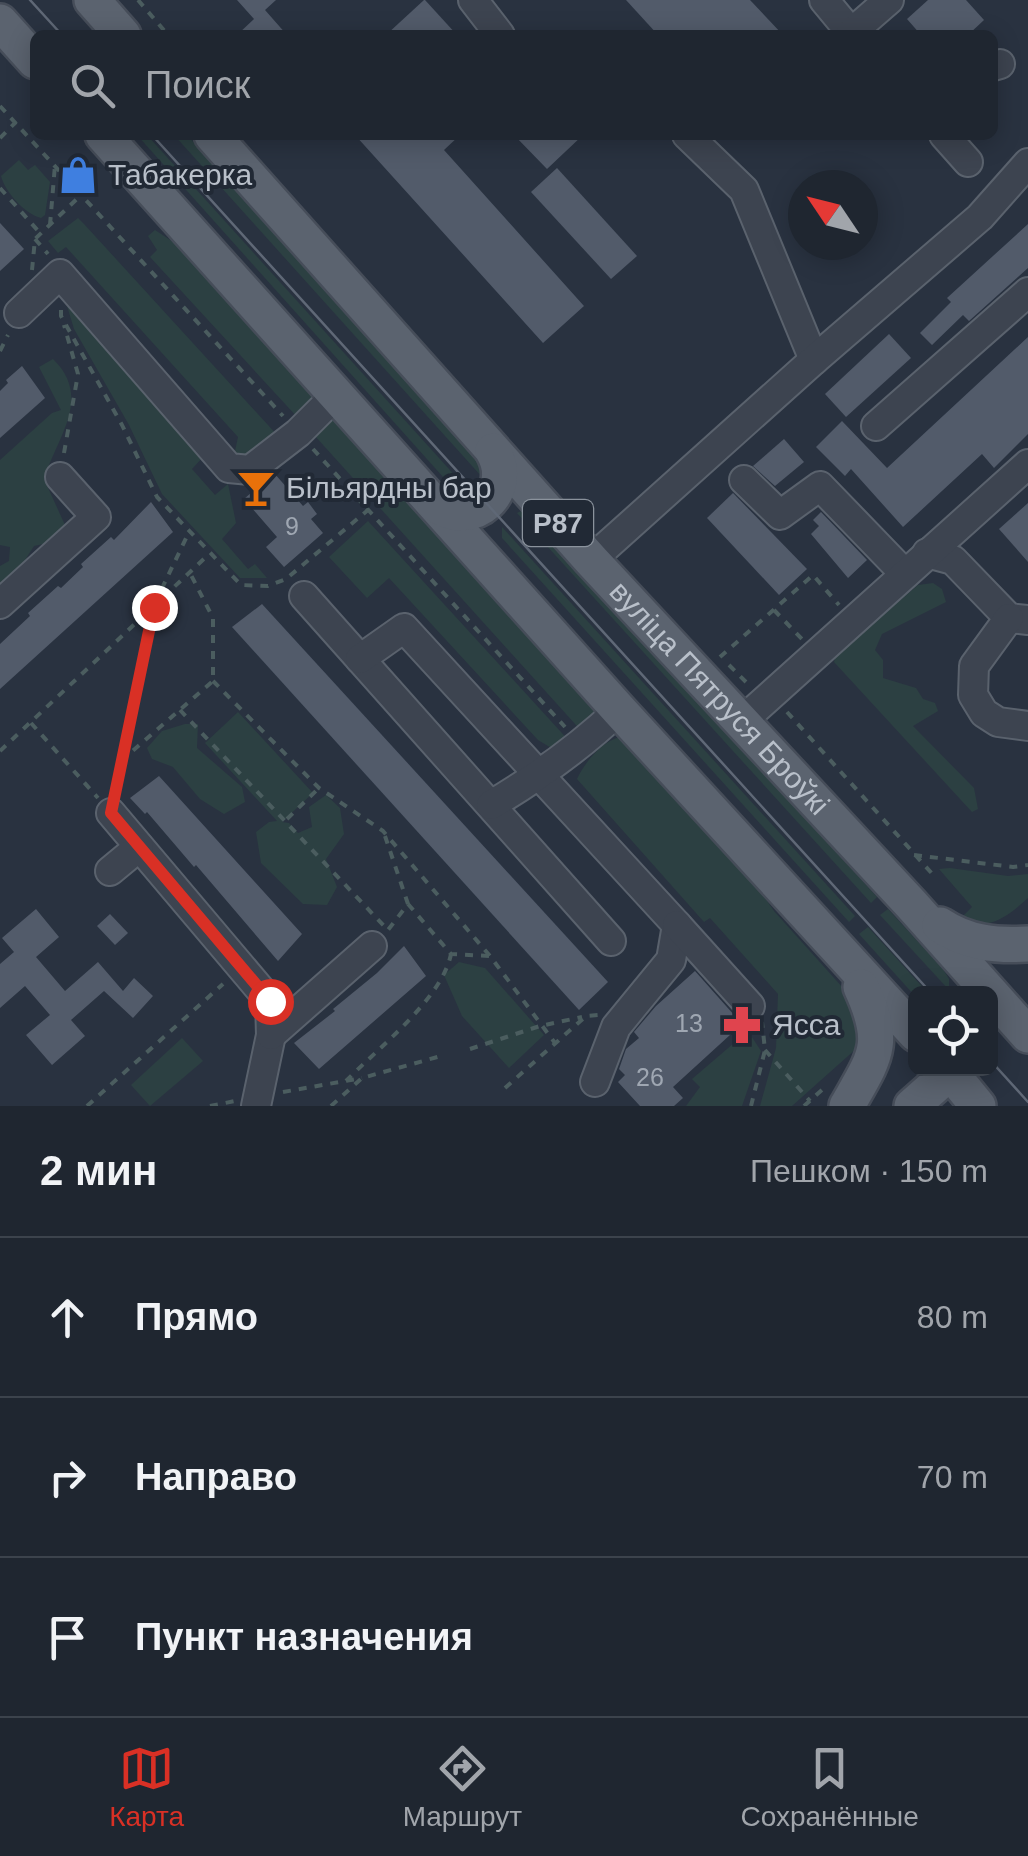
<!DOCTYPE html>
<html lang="ru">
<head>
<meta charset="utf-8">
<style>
  :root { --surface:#1f2630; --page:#272e38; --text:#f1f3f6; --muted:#a1a5ab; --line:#3c434c; --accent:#d93025 }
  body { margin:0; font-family:Helvetica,sans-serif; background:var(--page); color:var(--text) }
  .controls { position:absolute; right:30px; bottom:30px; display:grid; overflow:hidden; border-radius:15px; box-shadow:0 5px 25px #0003 }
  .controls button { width:90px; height:90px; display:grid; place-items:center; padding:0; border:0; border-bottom:2px solid var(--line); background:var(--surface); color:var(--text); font:50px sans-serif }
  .compass { position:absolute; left:788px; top:170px; width:90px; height:90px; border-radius:50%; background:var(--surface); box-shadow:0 5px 25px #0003; rotate:305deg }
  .stop { position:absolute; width:30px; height:30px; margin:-22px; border:8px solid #d93025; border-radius:50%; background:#fff }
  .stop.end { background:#d93025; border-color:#fff; box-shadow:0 2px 10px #0008 }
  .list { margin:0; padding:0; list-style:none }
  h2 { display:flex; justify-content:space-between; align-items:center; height:130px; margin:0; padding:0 40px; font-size:42px }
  h2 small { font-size:32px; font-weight:400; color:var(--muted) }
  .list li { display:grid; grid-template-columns:65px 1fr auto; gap:30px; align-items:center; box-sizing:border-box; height:160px; padding:0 40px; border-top:2px solid var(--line) }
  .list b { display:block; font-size:38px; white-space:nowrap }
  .list em { font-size:32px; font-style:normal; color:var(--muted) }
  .icon { flex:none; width:55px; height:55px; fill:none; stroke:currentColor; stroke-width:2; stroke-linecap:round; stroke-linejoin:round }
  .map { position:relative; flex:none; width:1028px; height:1106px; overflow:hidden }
  .search { position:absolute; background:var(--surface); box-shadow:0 5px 25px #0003; left:30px; right:30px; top:30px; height:110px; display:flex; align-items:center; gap:25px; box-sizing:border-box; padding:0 35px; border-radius:15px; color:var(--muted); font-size:38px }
  .sheet { height:610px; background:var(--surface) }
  nav { display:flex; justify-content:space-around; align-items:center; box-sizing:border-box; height:140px; border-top:2px solid var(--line); background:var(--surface); font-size:28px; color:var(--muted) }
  nav a { display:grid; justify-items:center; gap:5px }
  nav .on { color:var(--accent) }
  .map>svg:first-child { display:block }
</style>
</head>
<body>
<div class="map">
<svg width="1028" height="1106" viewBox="0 0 1028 1106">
  <rect width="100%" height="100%" fill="#293240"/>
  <g fill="#2c4042">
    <path d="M137,135H147L477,500L465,497L452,487Z"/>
    <path d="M174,135H187L491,473V487Z"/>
    <path d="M19,160L28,170L35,165L50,182L45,215L41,218C25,214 5,192 1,176Z"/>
    <path d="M78,218L84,224L279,437L243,460L235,451L238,437L66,247L58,253L48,241Z"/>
    <path d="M155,230L193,255L317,396L298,418L150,257L157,250L148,236Z"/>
    <path d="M67,306L204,456L192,469L215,495L228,484L236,523L222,539L248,569L255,564L267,578H240L162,494L129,425L74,329Z"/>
    <path d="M53,359C93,398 57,437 44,479L65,525L52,542L34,546L11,582L0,591V566L9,561L10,547L0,545V460L52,413L61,410L39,367Z"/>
    <path d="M339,420L601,713L585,735L315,436L330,421Z"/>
    <path d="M521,511L528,512L877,897L871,903L517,513Z"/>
    <path d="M368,521L571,743L553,749L538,740L389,578L367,598L329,557Z"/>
    <path d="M502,527L855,916L849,922L502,538Z"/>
    <path d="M933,583L942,589L946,602L882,634L875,650L883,660V678L916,688L923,699L935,703L938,711L913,726L974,788L978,809L972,812L834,662L836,655L918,585Z"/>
    <path d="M238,712L313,793L282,822L289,823L298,833L312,827L309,807L326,795L340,808L344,834L326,859L337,887L327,905L303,904L261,863L256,832L269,822L277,821L205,743Z"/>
    <path d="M185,724H198L197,748L242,787L245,802L224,814L200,799L173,767L152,759L147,748L162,731Z"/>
    <path d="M620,737L744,867L774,911L861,1008L857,1048L792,1106H760L776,1048L778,994L710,918L704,922L577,779C585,762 602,741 620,737Z"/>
    <path d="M950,868L1008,876L1028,874V898C1008,916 988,933 961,918L972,907L939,869Z"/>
    <path d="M888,909L943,969L949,979V990L880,915Z"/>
    <path d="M868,927L928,993L915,996L859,934Z"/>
    <path d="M459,962L485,968L544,1035L509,1068L462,1016L444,975Z"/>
    <path d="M748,1031L761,1051L742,1106H686L700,1087L692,1079Z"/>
    <path d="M182,1038L203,1061L150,1106L131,1085Z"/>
  </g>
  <g fill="#525b6a">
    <path d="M237,0H276L265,10L287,35H237L254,19Z"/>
    <path d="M425,0L457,35H386L424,0Z"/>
    <path d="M626,0H750L783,35H658Z"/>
    <path d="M928,0H966L984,20L968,35H921L907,19Z"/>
    <path d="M355,135H460L444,150L584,306L543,343Z"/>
    <path d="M514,135H583L547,169Z"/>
    <path d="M557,168L637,256L611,279L531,192Z"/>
    <path d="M0,223L24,249L0,271Z"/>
    <path d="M1028,224V268L969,321L963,315L932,345L920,333L951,302L947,298Z"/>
    <path d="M889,334L911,358L846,417L825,394Z"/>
    <path d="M1028,337V434L994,468L982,454L903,527L851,469L845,476L816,447L842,421L887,468Z"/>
    <path d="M22,366L45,398L0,438V391L8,383L6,380Z"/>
    <path d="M784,439L804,462L775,486L753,466Z"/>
    <path d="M274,473L303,506L308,502L317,514L311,519L323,533L284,567L266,547L277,537L244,499Z"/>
    <path d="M733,493L807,569L779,595L707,518Z"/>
    <path d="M151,502L173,532L0,689V644L30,616L28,613L58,586L61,588L83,567L81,564L111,537L114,540Z"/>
    <path d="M1028,503V562L999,529Z"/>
    <path d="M821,512L867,560L848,578L811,534L819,526L813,520Z"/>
    <path d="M262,604L608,982L579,1010L232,627Z"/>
    <path d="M159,776L302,934L278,961L196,865L194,867L147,812L145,814L130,798Z"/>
    <path d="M36,909L59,937L36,957L65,991L98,962L123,991L134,978L153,996L133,1018L104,991L71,1020L85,1036L52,1065L26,1035L50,1015L25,986L0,1008V964L14,952L2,938Z"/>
    <path d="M110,914L128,933L115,945L97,926Z"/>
    <path d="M404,946L426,976L319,1069L294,1043L335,1011L333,1009L377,973Z"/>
    <path d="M695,971L742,1024L673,1087L683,1098L674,1106H640L618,1082L625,1075L619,1069L626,1049L639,1038L634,1032L656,1006Z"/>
  </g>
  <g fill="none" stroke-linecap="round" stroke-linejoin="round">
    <g stroke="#5a626d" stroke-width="32">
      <g id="minor">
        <path d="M473,0L500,35"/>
        <path d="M824,0L853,35"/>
        <path d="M851,33L889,0"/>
        <path d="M993,66L1000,64"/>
        <path d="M687,135L744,190L814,360"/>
        <path d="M944,135L968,162"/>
        <path d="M19,313L60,274L229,468L250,470L298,433L336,395"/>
        <path d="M876,426L1028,292"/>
        <path d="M744,480L780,515L820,486L905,574"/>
        <path d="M927,553L953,560L1009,618L1028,620"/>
        <path d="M591,560L814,360L980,217L1028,163"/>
        <path d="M304,596L611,941"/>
        <path d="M0,604L96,517L60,477"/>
        <path d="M1009,618L974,666L973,695L984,713L998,722L1028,726"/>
        <path d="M360,659L404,628L677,925L671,960L616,1027L595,1082"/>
        <path d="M741,722L1028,464"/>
        <path d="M491,805C538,777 579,748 619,710"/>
        <path d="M111,813L270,1001L271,1035L256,1106"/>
        <path d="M110,871L139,847"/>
        <path d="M677,925L750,1006"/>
        <path d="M271,1035L372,946"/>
      </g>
    </g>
    <g stroke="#464d59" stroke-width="40">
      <g id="major">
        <path d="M92,0L123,35"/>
        <path d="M0,22L35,61"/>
        <path d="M103,135L619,710L916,1034"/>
        <path id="s1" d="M212,135L591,560L911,904L1028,1035"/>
        <path d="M435,504C474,531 516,491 493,451"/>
        <path d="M940,925C967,943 996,946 1028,944"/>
        <path d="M947,1068L978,1106"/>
        <path d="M847,1106C876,1055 887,1044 861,987"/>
        <path d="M912,1106L955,1068"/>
      </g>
    </g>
    <g stroke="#4b5d5f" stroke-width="4" stroke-dasharray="8 8" stroke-linecap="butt">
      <path d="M138,0L168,35"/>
      <path d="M0,106L283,416"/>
      <path d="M0,138L16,122"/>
      <path d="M0,188L40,233"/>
      <path d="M50,225L55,165"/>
      <path d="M35,239L48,254"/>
      <path d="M32,270L35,239L81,195"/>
      <path d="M61,310V316L122,425L157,497L241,585L268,586L286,579L368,510"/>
      <path d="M0,351L8,335"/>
      <path d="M313,449L565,727"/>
      <path d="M64,453L78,374L64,325"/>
      <path d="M774,610L802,639"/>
      <path d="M720,657L813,575L839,605"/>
      <path d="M729,665L747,683"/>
      <path d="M213,681L319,788L383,831L490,956L555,1043"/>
      <path d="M180,710L385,927"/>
      <path d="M787,712L936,878"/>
      <path d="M31,723L98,798"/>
      <path d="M0,751L208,555"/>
      <path d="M121,761L213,681V618L190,573"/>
      <path d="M115,791L153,607L189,532"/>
      <path d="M287,819L319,788"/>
      <path d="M385,836L408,904L388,930"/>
      <path d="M914,855L1013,867L1028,865"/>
      <path d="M408,904L451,954L490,956"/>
      <path d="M470,1049L540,1026L582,1017"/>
      <path d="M765,1050L810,1101"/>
      <path d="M346,1081C378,1048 442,999 451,954"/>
      <path d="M505,1088L586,1016L598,1015"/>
      <path d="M283,1092L362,1078"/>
      <path d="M87,1106L223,984"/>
      <path d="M210,1106L235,1101"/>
      <path d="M331,1106L362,1078L441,1056"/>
      <path d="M751,1106L765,1050L762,1022"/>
      <path d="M804,1106L823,1089"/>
    </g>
    <use href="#minor" stroke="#3d4450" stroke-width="28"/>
    <use href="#major" stroke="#5b636f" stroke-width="35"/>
    <g stroke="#5f6876" stroke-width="2.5">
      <path d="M30,0L62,35"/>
      <path d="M152,135L932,994"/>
      <path d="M990,1060L1028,1102"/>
    </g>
  </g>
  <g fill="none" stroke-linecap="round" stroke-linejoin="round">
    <path stroke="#d93025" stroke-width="12" d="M154,607L111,813L270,1001"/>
  </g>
  <defs>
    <g id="shop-bare" transform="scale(3)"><path d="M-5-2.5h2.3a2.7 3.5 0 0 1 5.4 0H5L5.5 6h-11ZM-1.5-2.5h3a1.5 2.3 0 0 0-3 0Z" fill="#3f7fe0" stroke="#212935" stroke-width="2.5" paint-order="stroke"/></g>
    <g id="bar-bare" transform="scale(3)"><path d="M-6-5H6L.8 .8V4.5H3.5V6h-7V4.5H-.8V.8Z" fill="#e8710a" stroke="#212935" stroke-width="2.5" paint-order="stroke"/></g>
    <g id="pharmacy-bare" transform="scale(3)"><path d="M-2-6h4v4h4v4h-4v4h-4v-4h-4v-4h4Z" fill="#e0444e" stroke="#212935" stroke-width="2.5" paint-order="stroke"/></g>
  </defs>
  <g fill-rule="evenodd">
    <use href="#shop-bare" x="78" y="175"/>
    <use href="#bar-bare" x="256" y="488"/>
    <use href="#pharmacy-bare" x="742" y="1025"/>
  </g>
  <g text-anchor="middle" stroke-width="8" stroke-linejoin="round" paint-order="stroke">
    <g font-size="25" fill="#9fa7b2">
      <text x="292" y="535">9</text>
      <text x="689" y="1032">13</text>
      <text x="650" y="1086">26</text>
    </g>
    <rect fill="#212935" stroke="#8b939d" stroke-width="2.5" x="523" y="500" width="70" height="46" rx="8"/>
    <g font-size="28" font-weight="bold" fill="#b9c0ca">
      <text x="558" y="533">Р87</text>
    </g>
    <g font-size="30" fill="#b9c0ca" stroke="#212935" text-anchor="start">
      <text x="108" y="185">Табакерка</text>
      <text x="286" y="498">Більярдны бар</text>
      <text x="772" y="1035">Ясса</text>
    </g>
    <g font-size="30" fill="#b9c0ca" stroke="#212935">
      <text dy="10" stroke="none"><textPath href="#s1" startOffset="758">вуліца Пятруся Броўкі</textPath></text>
    </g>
  </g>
</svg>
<div class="controls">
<button><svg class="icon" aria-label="locate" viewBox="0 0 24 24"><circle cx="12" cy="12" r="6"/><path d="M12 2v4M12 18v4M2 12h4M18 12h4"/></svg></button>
</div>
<svg class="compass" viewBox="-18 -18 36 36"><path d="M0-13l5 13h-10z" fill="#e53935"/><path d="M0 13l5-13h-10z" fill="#a1a5ab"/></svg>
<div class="stop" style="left:270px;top:1001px"></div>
<div class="stop end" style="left:154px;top:607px"></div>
<div class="search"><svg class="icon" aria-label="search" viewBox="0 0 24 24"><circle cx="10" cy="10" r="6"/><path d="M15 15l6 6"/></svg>Поиск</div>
</div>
<section class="sheet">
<h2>2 мин<small>Пешком · 150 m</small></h2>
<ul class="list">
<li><svg class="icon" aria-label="ahead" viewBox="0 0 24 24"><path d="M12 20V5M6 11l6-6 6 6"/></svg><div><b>Прямо</b></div><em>80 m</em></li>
<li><svg class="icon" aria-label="right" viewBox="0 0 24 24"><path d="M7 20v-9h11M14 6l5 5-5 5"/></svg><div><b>Направо</b></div><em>70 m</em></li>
<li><svg class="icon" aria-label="arrive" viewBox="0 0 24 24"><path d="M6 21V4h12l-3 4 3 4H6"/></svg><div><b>Пункт назначения</b></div></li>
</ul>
</section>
<nav>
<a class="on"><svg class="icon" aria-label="map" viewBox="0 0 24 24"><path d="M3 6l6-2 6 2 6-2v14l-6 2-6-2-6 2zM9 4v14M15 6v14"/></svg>Карта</a>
<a><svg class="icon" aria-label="directions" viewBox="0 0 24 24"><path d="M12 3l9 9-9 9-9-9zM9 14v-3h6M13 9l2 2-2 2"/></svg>Маршрут</a>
<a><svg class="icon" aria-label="saved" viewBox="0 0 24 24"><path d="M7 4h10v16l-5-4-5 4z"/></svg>Сохранённые</a>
</nav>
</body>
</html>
